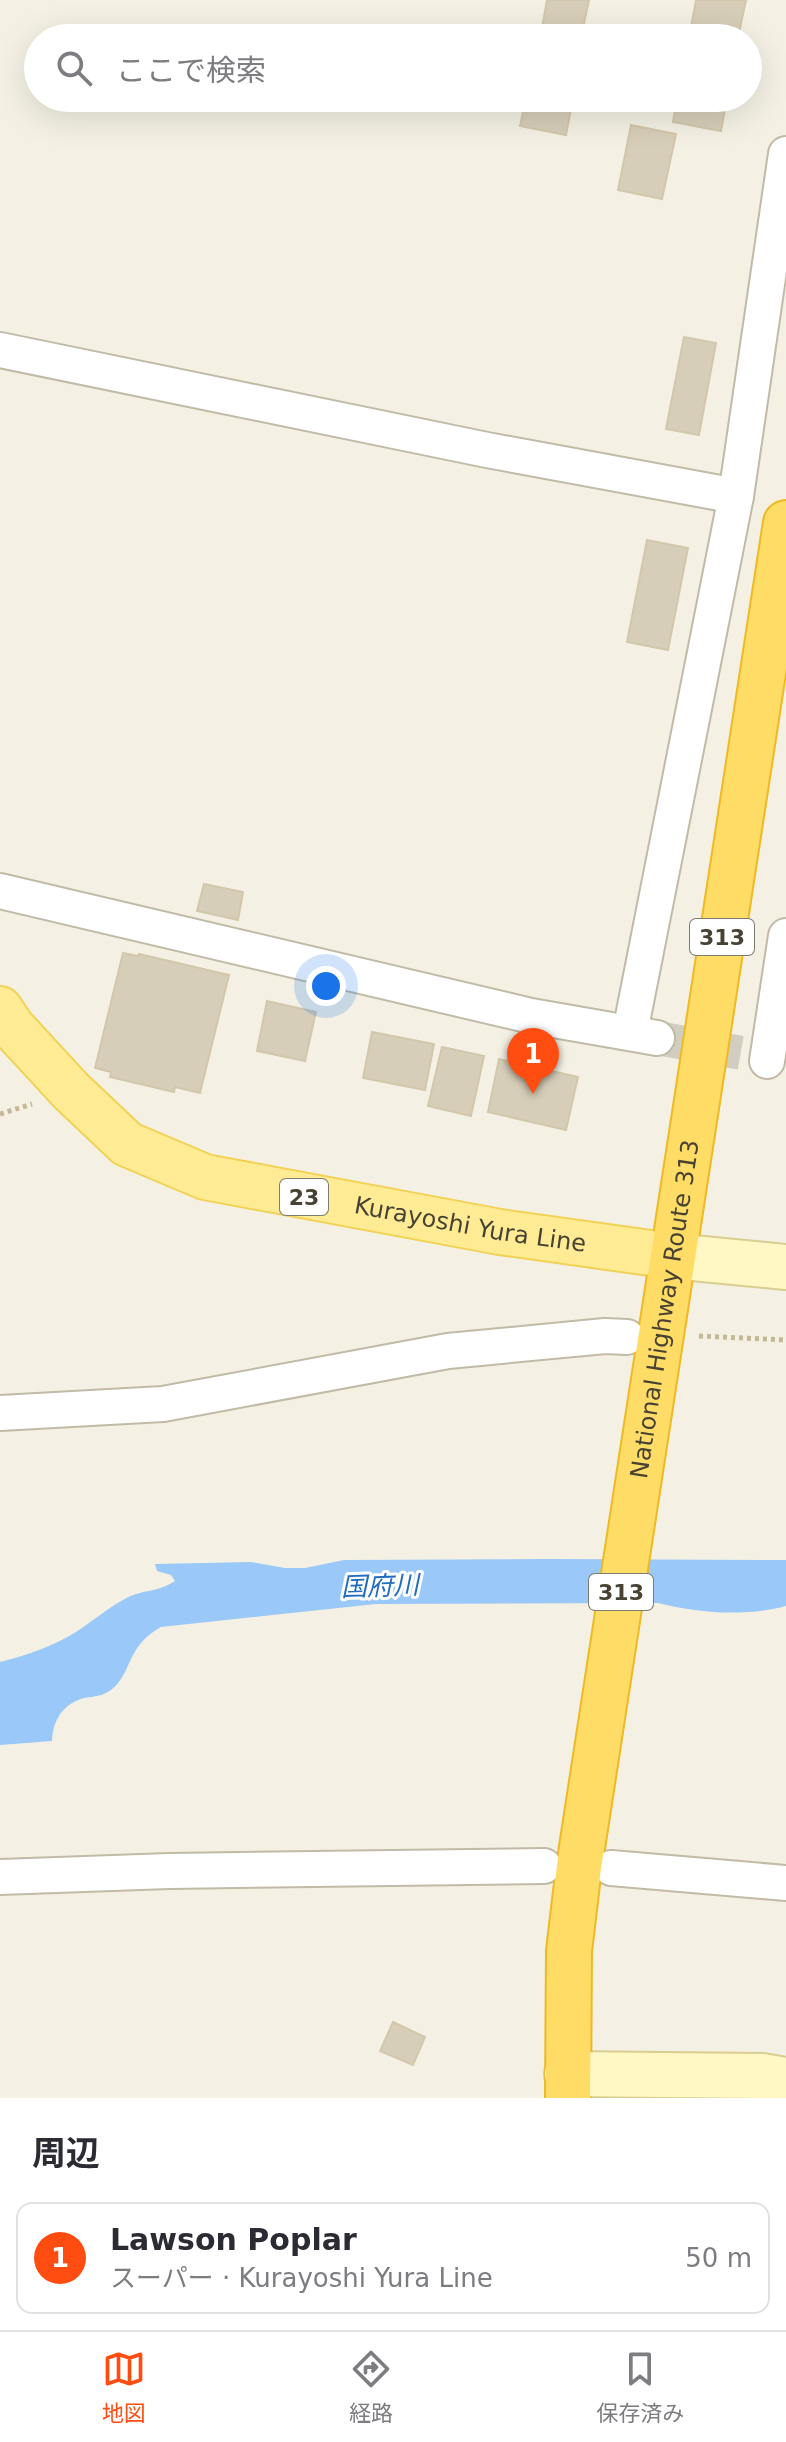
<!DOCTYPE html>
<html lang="ja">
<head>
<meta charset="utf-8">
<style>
  :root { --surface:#fff; --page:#f7f7f7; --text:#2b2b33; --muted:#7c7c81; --line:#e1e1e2; --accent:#ff4d11 }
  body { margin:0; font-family:"DejaVu Sans","Noto Sans JP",sans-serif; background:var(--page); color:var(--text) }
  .you { position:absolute; left:326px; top:986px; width:28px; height:28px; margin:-20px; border:6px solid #fff; border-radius:50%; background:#1a73e8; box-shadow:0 0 0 12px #1a73e833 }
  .badge { display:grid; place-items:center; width:52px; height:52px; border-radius:50%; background:var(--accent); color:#fff; font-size:26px; font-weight:700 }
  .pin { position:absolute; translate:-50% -66px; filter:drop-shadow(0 2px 4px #0008) }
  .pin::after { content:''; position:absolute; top:42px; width:28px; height:24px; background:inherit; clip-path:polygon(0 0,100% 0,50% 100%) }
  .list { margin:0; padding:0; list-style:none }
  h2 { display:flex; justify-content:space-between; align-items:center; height:104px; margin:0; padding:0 32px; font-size:34px }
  h2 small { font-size:26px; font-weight:400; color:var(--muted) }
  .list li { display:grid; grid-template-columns:52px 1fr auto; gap:24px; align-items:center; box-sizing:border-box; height:112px; margin:0 16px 16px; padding:0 16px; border:2px solid var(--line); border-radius:16px }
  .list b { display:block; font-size:30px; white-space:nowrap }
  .list p { margin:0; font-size:26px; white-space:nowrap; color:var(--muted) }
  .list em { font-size:26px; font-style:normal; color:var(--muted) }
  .icon { flex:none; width:44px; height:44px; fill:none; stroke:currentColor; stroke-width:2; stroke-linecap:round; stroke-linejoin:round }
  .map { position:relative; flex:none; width:786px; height:2098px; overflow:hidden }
  .search { position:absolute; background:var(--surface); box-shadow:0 8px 32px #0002; left:24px; right:24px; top:24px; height:88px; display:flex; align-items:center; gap:20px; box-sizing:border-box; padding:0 28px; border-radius:44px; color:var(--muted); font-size:30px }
  .sheet { height:232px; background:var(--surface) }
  nav { display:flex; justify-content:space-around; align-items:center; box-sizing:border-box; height:112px; border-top:2px solid var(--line); background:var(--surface); font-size:22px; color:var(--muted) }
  nav a { display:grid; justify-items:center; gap:4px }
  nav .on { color:var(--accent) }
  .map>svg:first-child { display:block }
</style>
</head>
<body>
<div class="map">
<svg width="786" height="2098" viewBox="0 0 786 2098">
  <rect width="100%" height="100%" fill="#f4f1e4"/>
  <path fill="#9ac8f8" d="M549,1559L786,1560V1606C745,1617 698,1613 658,1603L376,1604L161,1627C125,1647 133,1673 111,1690C99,1699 87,1695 76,1701C60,1708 52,1725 52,1741L0,1745V1662C25,1656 54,1646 76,1632C92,1622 106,1609 123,1600C141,1589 157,1593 175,1581L171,1575L157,1571L155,1564L251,1562L285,1568H305L344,1560Z"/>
  <g fill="#d7ceb9" stroke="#d3c7ab" stroke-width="2">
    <path d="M547,0H589L581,38H540Z"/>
    <path d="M696,0H746L738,38H689Z"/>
    <path d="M526,98H573L566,135L520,126Z"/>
    <path d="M677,98H727L721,131L673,122Z"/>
    <path d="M631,125L676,134L662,199L618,190Z"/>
    <path d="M684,337L716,343L699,435L666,429Z"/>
    <path d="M647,540L688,548L668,650L627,642Z"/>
    <path d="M204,884L243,892L238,920L197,911Z"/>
    <path d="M123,953L138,956L139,954L229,975L200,1093L175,1087L174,1092L110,1077L111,1072L95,1068Z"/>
    <path d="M267,1001L316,1012L305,1061L257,1051Z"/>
    <path d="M372,1032L434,1044L425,1090L363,1078Z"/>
    <path d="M442,1047L484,1056L471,1116L428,1106Z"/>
    <path d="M499,1059L578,1077L566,1130L488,1112Z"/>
    <path d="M393,2022L425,2037L413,2065L380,2051Z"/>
  </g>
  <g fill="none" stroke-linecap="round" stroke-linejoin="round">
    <path stroke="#d1cec1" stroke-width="34" stroke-dasharray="34 17" stroke-linecap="butt" d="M657,1038L753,1055"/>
    <g stroke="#c1baa6" stroke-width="38">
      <g id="street">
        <path d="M0,350L487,450L736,496"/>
        <path d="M0,891L531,1016L657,1038"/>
        <path d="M630,1032L736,496L786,154"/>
        <path d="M767,1061L786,936"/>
        <path d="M0,1413L163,1404L448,1351L605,1336L627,1337"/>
        <path d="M611,1868L786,1883"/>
        <path d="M0,1877L169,1871L544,1866"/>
      </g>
    </g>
    <g stroke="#d9ce8f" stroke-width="48">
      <g id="secondary">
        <path d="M672,1256L786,1267"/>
        <path d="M567,2074L762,2076L786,2080"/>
      </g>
    </g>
    <g stroke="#f1d256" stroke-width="48">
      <g id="primary">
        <path id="s1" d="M0,1009L12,1027L71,1091L127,1144L205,1177L500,1232L672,1256"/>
      </g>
    </g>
    <g stroke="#eeb924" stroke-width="48">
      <g id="highway">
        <path id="s2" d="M568,2098L569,1951L579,1867L786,523"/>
      </g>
    </g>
    <g stroke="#c4b896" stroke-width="5" stroke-dasharray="4 4" stroke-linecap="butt">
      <path d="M0,1114L32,1104"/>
      <path d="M699,1336L786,1340"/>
    </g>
    <use href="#street" stroke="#fff" stroke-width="34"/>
    <use href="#secondary" stroke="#fff7c4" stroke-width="44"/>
    <use href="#primary" stroke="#ffeb93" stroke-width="44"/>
    <use href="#highway" stroke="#ffdc65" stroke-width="44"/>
  </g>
  <g text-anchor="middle" stroke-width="6" stroke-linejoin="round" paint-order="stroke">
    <g fill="#fff" stroke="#7e7b70" stroke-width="2">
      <rect x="690" y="919" width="64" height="36" rx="6"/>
      <rect x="280" y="1179" width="48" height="36" rx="6"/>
      <rect x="589" y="1574" width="64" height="36" rx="6"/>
    </g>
    <g font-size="22" font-weight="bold" fill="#474233">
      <text x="722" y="945">313</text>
      <text x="304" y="1205">23</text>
      <text x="621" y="1600">313</text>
    </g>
    <g font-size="24" fill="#474233" stroke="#fff">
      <text dy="8" stroke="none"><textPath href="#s1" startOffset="540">Kurayoshi Yura Line</textPath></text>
      <text dy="8" stroke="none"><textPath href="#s2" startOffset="796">National Highway Route 313</textPath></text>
    </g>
    <g font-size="26" font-style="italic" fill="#216cbf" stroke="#fff">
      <text transform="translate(380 1586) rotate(-2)" y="9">国府川</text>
    </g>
  </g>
</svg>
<div class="you"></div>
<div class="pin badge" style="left:533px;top:1094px">1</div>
<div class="search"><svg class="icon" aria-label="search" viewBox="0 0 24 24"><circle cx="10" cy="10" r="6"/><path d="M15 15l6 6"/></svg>ここで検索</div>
</div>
<section class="sheet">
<h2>周辺<small></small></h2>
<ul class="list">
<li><span class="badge">1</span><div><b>Lawson Poplar</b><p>スーパー · Kurayoshi Yura Line</p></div><em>50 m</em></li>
</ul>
</section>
<nav>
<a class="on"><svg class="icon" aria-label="map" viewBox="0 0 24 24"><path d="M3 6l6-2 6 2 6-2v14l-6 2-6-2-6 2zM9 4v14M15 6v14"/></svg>地図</a>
<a><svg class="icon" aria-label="directions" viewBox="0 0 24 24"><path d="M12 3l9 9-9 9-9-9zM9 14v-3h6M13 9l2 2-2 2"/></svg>経路</a>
<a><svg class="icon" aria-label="saved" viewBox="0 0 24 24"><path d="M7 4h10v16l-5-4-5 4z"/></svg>保存済み</a>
</nav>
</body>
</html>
